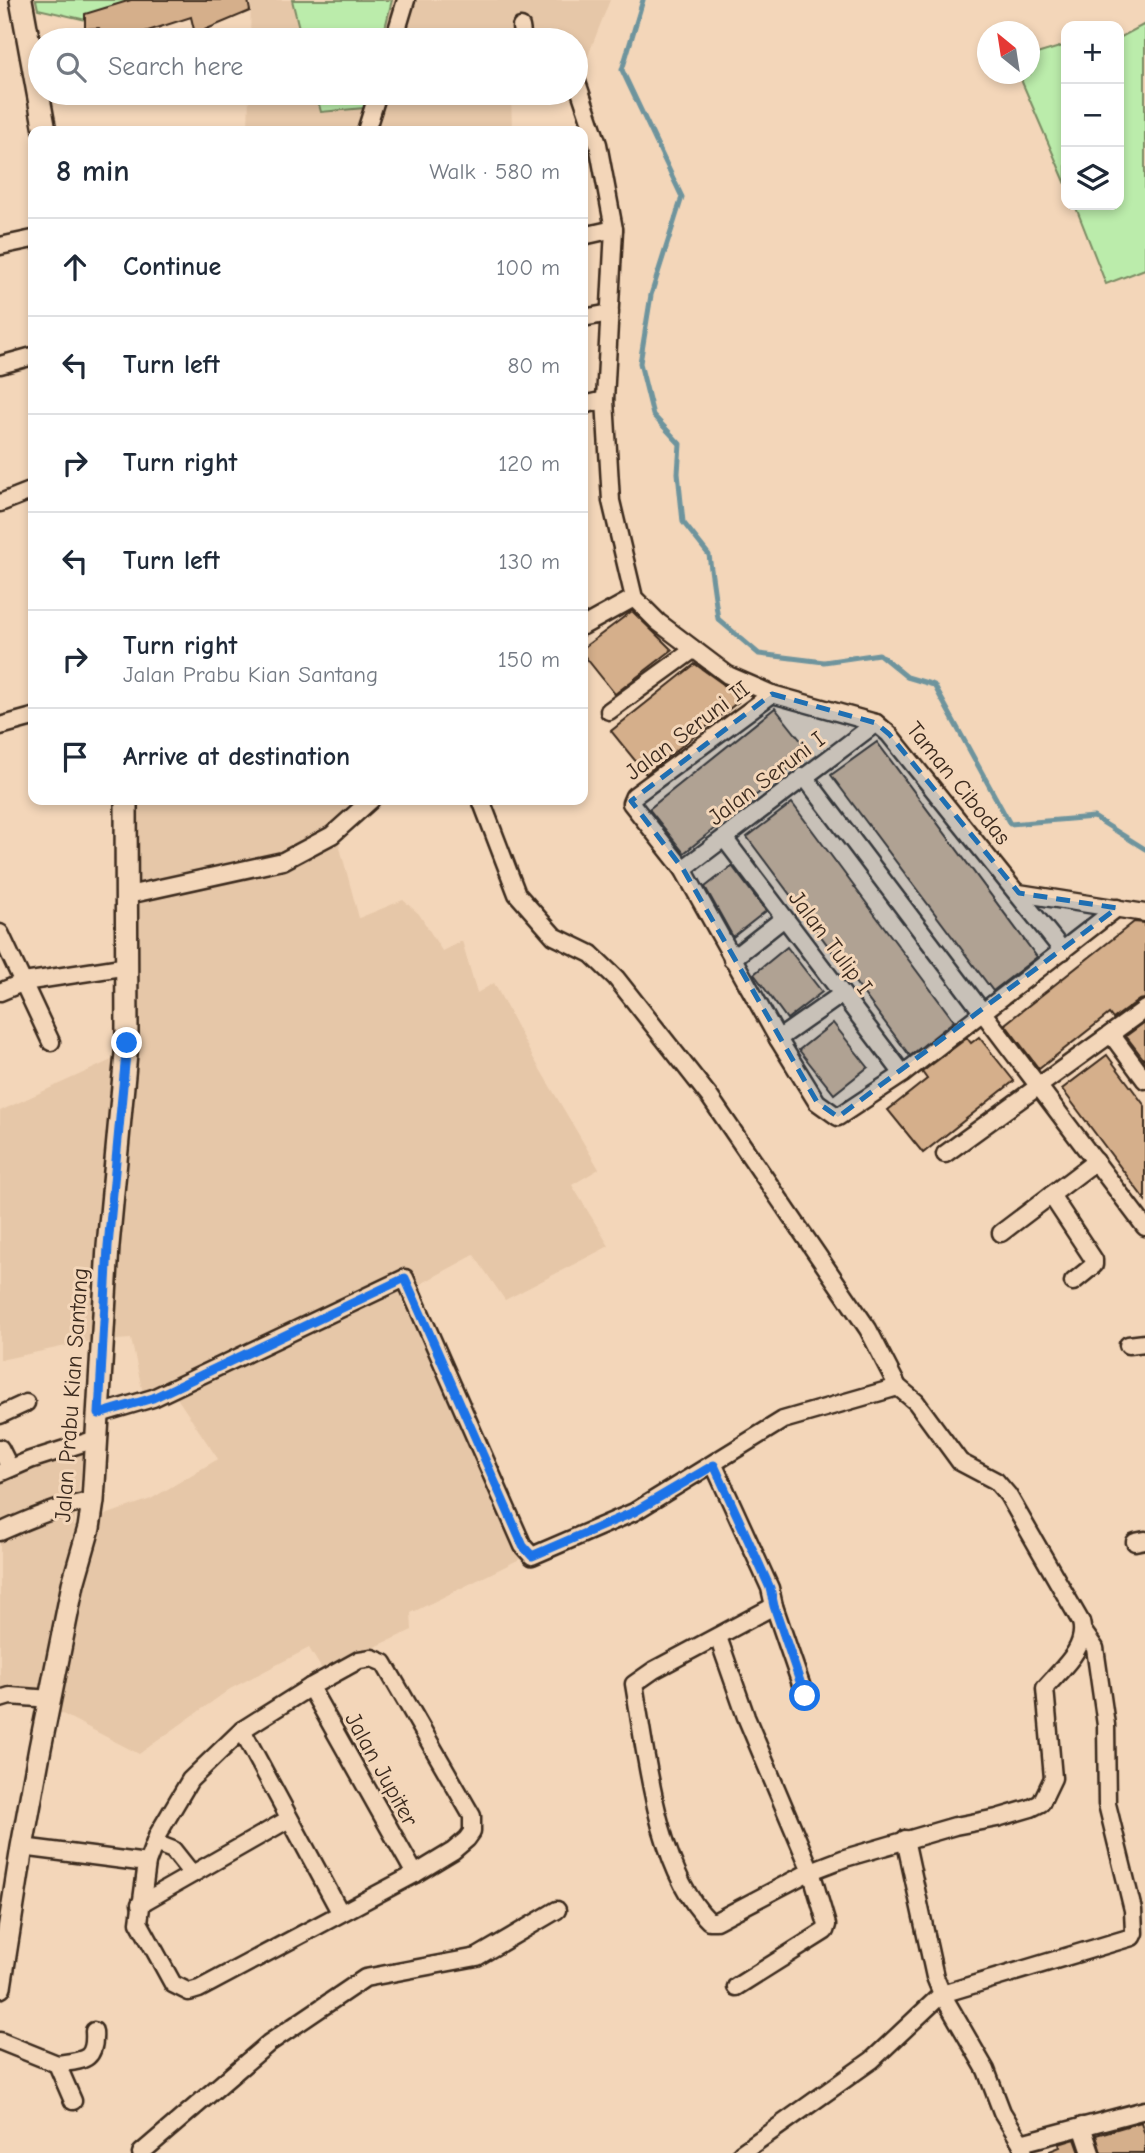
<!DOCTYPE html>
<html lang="en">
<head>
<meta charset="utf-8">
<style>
  :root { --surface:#fff; --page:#f2f2f3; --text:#1f2937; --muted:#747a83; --line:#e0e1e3 }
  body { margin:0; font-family:"Comic Neue",sans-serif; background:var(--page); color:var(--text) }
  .controls { position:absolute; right:21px; top:21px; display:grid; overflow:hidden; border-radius:14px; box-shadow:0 4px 10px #0003 }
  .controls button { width:63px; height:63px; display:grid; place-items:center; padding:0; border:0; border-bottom:2px solid var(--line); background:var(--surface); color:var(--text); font:35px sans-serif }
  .compass { position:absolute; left:977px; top:21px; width:63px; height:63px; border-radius:50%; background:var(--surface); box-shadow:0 4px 10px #0003; rotate:330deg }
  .stop { position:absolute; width:21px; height:21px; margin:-16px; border:5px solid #1a73e8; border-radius:50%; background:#fff }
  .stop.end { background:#1a73e8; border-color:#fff; box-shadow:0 2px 7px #0008 }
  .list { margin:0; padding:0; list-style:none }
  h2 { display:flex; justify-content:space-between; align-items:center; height:91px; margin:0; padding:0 28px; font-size:30px }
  h2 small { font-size:23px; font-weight:400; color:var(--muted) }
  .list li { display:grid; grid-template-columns:46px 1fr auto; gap:21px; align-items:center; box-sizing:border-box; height:98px; padding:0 28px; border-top:2px solid var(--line) }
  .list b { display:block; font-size:26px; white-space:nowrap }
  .list p { margin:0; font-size:23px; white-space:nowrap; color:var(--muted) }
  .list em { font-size:23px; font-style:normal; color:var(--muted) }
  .icon { flex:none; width:38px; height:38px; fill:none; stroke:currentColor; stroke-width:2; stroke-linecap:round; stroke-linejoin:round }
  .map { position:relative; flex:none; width:1145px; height:2153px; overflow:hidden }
  .search { position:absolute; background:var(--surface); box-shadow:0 4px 10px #0003; left:28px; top:28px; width:560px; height:77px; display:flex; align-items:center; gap:18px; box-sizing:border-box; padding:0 24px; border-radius:38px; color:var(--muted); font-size:26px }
  .panel { position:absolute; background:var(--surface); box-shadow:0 4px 10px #0003; left:28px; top:126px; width:560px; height:679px; border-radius:14px }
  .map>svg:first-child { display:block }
</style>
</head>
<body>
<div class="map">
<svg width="1145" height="2153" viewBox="0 0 1145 2153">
  <rect width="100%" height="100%" fill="#f3d6b9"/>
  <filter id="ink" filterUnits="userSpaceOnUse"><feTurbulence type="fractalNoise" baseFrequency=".0143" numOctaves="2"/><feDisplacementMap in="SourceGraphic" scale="14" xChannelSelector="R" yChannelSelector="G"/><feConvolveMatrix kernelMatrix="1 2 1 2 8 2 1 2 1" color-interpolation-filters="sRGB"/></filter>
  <g filter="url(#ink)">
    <g fill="#e6c7a8">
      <path d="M251,0H292L302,40H250Z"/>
      <path d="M392,0H610L578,81L576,82V40H382Z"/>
      <path d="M249,93H316L321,112L364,108L368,93H511L512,131H248Z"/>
      <path d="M115,800H369L339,844L359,918L403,900L419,914L442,951L462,941L477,993L494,983L531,1054L599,1169L572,1185L609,1246L505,1300L474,1255L417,1286L530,1554L411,1613L412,1630L323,1671L309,1648L230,1689L139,1754L30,1697L0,1700V1474L84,1449L74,1526L151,1499L218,1459L169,1386L144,1398L131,1339L85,1342L0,1360V1111L116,1058Z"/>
    </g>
    <g fill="#bbecab" stroke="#7b8b64" stroke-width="2">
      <path d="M36,0H153L86,20L38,9Z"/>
      <path d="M292,0H392L382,40H302Z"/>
      <path d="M1145,24V269L1106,284L1075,205H1119V38Z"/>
      <path d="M1066,45V184L1022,82L1023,74H1030V56Z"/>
      <path d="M316,93H368L364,108L321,112Z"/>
    </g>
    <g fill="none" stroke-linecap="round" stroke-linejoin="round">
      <path stroke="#6e949d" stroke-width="5" d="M643,0L622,70L682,197L651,295L640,363L653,415L680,444L678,473L683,522L709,555L718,619L759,654L824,662L879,654L907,677L934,685L1010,824L1094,817L1145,849"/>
    </g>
    <g fill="#d5af8b" stroke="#3b2a1e" stroke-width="2">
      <path d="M131,0H248L250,11L195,34L191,17L120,40H105L99,28L85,29V14Z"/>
      <path d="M632,611L672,650L615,694L583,654V648Z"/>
      <path d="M695,664L723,684L738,702L646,774L611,731Z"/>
      <path d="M775,708L810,752L684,853L649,809Z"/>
      <path d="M877,742L1037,957L993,991L831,775Z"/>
      <path d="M792,803L954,1021L910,1056L747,837Z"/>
      <path d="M732,866L766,911L733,937L705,887Z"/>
      <path d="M1134,922L1145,923V999L1139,1000L1113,1019L1109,1014L1039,1069L1005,1024Z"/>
      <path d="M787,947L822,992L787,1019L754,974Z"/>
      <path d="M1145,1022V1061L1126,1036Z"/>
      <path d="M833,1023L868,1067L834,1094L799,1050Z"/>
      <path d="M979,1037L1014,1081L923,1153L888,1110L927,1079L922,1072L967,1038L971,1043Z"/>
      <path d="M1107,1055L1145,1106V1200L1062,1089Z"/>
      <path d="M1141,2122L1145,2135V2153H1101L1096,2135Z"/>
      <path d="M1075,2139L1080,2153H1050V2151L1060,2147L1059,2144Z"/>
    </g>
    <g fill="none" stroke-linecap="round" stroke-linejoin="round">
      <g stroke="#3b2a1e" stroke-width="21">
        <g id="street">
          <path d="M521,27L523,40"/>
          <path d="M394,40L406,0"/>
          <path d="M576,79L598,144L614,229L605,400L611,501L634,598L658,622L728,675L772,694L876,723L889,734L1063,951"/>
          <path d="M366,131L378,93"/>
          <path d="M583,236L614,229"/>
          <path d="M0,246L33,239"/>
          <path d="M583,318L610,313"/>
          <path d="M0,365L33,356"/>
          <path d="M583,405L605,400"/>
          <path d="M0,503L33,490"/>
          <path d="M583,626L634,598"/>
          <path d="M772,694L634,796L631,803L683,869L778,1039L817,1102L838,1117L903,1074L1117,908"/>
          <path d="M609,711L693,650"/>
          <path d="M0,726L33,717"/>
          <path d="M804,776L1145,1227"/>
          <path d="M481,800L517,894L554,936L591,954L616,978L709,1096L868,1329L898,1387L916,1402L960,1462L996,1481L1008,1495L1081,1622C1088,1648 1061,1669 1045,1688L1053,1778L1041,1803L1031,1808L997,1818L955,1826L845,1858L811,1871L716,1921H709C657,1871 646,1753 634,1684L654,1670L774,1606"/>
          <path d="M724,838L903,1074"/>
          <path d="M683,869L876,723"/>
          <path d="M1019,893L1145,913"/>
          <path d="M128,895L283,861L332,835L371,800"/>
          <path d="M0,933L51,1042"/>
          <path d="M732,959L784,918"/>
          <path d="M0,992L24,982L128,966"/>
          <path d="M1111,1034L1145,1080"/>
          <path d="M778,1039L842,994"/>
          <path d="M945,1154L1145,1009"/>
          <path d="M1051,1195L1094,1260V1265L1073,1282"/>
          <path d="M1001,1233L1096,1161"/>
          <path d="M1128,1345L1145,1343"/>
          <path d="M99,1414L153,1398L405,1278L523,1546L532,1556L634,1512L783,1420L898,1387"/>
          <path d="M0,1415L26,1403"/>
          <path d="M0,1448L10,1468"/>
          <path d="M714,1465L770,1588L774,1606L805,1696"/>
          <path d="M0,1473L30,1460L96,1439"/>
          <path d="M0,1532C29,1519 61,1505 93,1501"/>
          <path d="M1135,1542L1145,1540"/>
          <path d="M718,1637L746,1717L811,1871L827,1925L825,1931L736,1987"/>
          <path d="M372,1658L384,1663L472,1816V1832L467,1839L453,1851L415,1874L199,1989L189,1992L173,1984L139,1922L147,1863L158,1834L190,1780L242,1730L310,1687L359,1660Z"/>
          <path d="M310,1687L415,1874"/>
          <path d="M0,1699L10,1696L51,1699"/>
          <path d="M242,1730L340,1912"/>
          <path d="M905,1839L935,1977L942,1994L986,2070L1002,2112L1021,2143L1024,2153"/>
          <path d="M155,1843L173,1850L192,1874"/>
          <path d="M22,1847L147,1863"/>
          <path d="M140,1904L289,1819"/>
          <path d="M0,2041L57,2064L73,2101"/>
          <path d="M57,2064C83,2060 96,2062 94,2031"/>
          <path d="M1082,2126L1091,2153"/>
          <path d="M1021,2143L1145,2110"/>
          <path d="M141,2153L269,2043L365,1978L477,1957L557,1910"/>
          <path d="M741,2153L872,2060L942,1994L1132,1937L1134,1933L1133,1910L1107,1804L1106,1725L1095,1648L1083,1631"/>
        </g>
      </g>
      <g stroke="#3b2a1e" stroke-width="26">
        <g id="secondary">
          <path d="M21,0L45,131"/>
          <path d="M0,1987L22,1847L40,1748L73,1584L89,1528L93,1501L108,1246L127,1043L126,800"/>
        </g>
      </g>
      <use href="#street" stroke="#f3d6b9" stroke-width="16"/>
      <use href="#secondary" stroke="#f3d6b9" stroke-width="21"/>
    </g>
  </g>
  <g fill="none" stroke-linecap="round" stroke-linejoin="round" filter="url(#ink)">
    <path stroke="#1a73e8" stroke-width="9" d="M127,1043L108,1246L99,1414L153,1398L405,1278L523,1546L532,1556L634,1512L714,1465L770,1588L774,1606L805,1696"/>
  </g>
  <path fill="#1f6fb2" fill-opacity="0.2" stroke="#1f6fb2" stroke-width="5" stroke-dasharray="14 9" stroke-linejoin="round" d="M772,694L876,723L889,734L1019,893L1117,908L838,1117L817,1102L683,869L631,801Z"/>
  <g text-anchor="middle" stroke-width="6" stroke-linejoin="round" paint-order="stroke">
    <g font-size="23" fill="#3b2a1e" stroke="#f3d6b9">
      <text transform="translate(687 730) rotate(-37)" y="8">Jalan Seruni II</text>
      <text transform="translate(766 778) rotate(-37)" y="8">Jalan Seruni I</text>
      <text transform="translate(959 783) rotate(51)" y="8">Taman Cibodas</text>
      <text transform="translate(831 942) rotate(53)" y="8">Jalan Tulip I</text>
      <text transform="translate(71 1395) rotate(-86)" y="8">Jalan Prabu Kian Santang</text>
      <text transform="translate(382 1769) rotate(61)" y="8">Jalan Jupiter</text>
    </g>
  </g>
</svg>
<div class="controls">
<button>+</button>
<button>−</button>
<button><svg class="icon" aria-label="layers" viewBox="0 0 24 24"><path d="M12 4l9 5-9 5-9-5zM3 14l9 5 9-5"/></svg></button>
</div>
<svg class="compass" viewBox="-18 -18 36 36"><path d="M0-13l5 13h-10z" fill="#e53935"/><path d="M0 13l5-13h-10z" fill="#747a83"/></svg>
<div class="stop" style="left:805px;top:1696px"></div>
<div class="stop end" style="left:127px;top:1043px"></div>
<div class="search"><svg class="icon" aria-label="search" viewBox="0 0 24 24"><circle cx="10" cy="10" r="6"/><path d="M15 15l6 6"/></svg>Search here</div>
<section class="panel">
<h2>8 min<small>Walk · 580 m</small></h2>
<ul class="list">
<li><svg class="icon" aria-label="ahead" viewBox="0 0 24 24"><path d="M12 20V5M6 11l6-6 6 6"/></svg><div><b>Continue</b></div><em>100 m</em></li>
<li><svg class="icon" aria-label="left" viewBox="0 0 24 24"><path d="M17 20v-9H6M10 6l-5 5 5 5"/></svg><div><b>Turn left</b></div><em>80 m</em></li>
<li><svg class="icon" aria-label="right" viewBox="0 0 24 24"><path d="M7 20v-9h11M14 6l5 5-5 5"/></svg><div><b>Turn right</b></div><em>120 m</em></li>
<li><svg class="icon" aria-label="left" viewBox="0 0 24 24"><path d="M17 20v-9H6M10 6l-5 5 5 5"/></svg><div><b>Turn left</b></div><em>130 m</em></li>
<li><svg class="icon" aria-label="right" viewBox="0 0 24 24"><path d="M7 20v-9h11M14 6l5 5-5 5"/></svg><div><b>Turn right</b><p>Jalan Prabu Kian Santang</p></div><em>150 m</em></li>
<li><svg class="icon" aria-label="arrive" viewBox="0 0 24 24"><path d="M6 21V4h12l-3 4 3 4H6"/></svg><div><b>Arrive at destination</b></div></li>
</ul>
</section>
</div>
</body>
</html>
